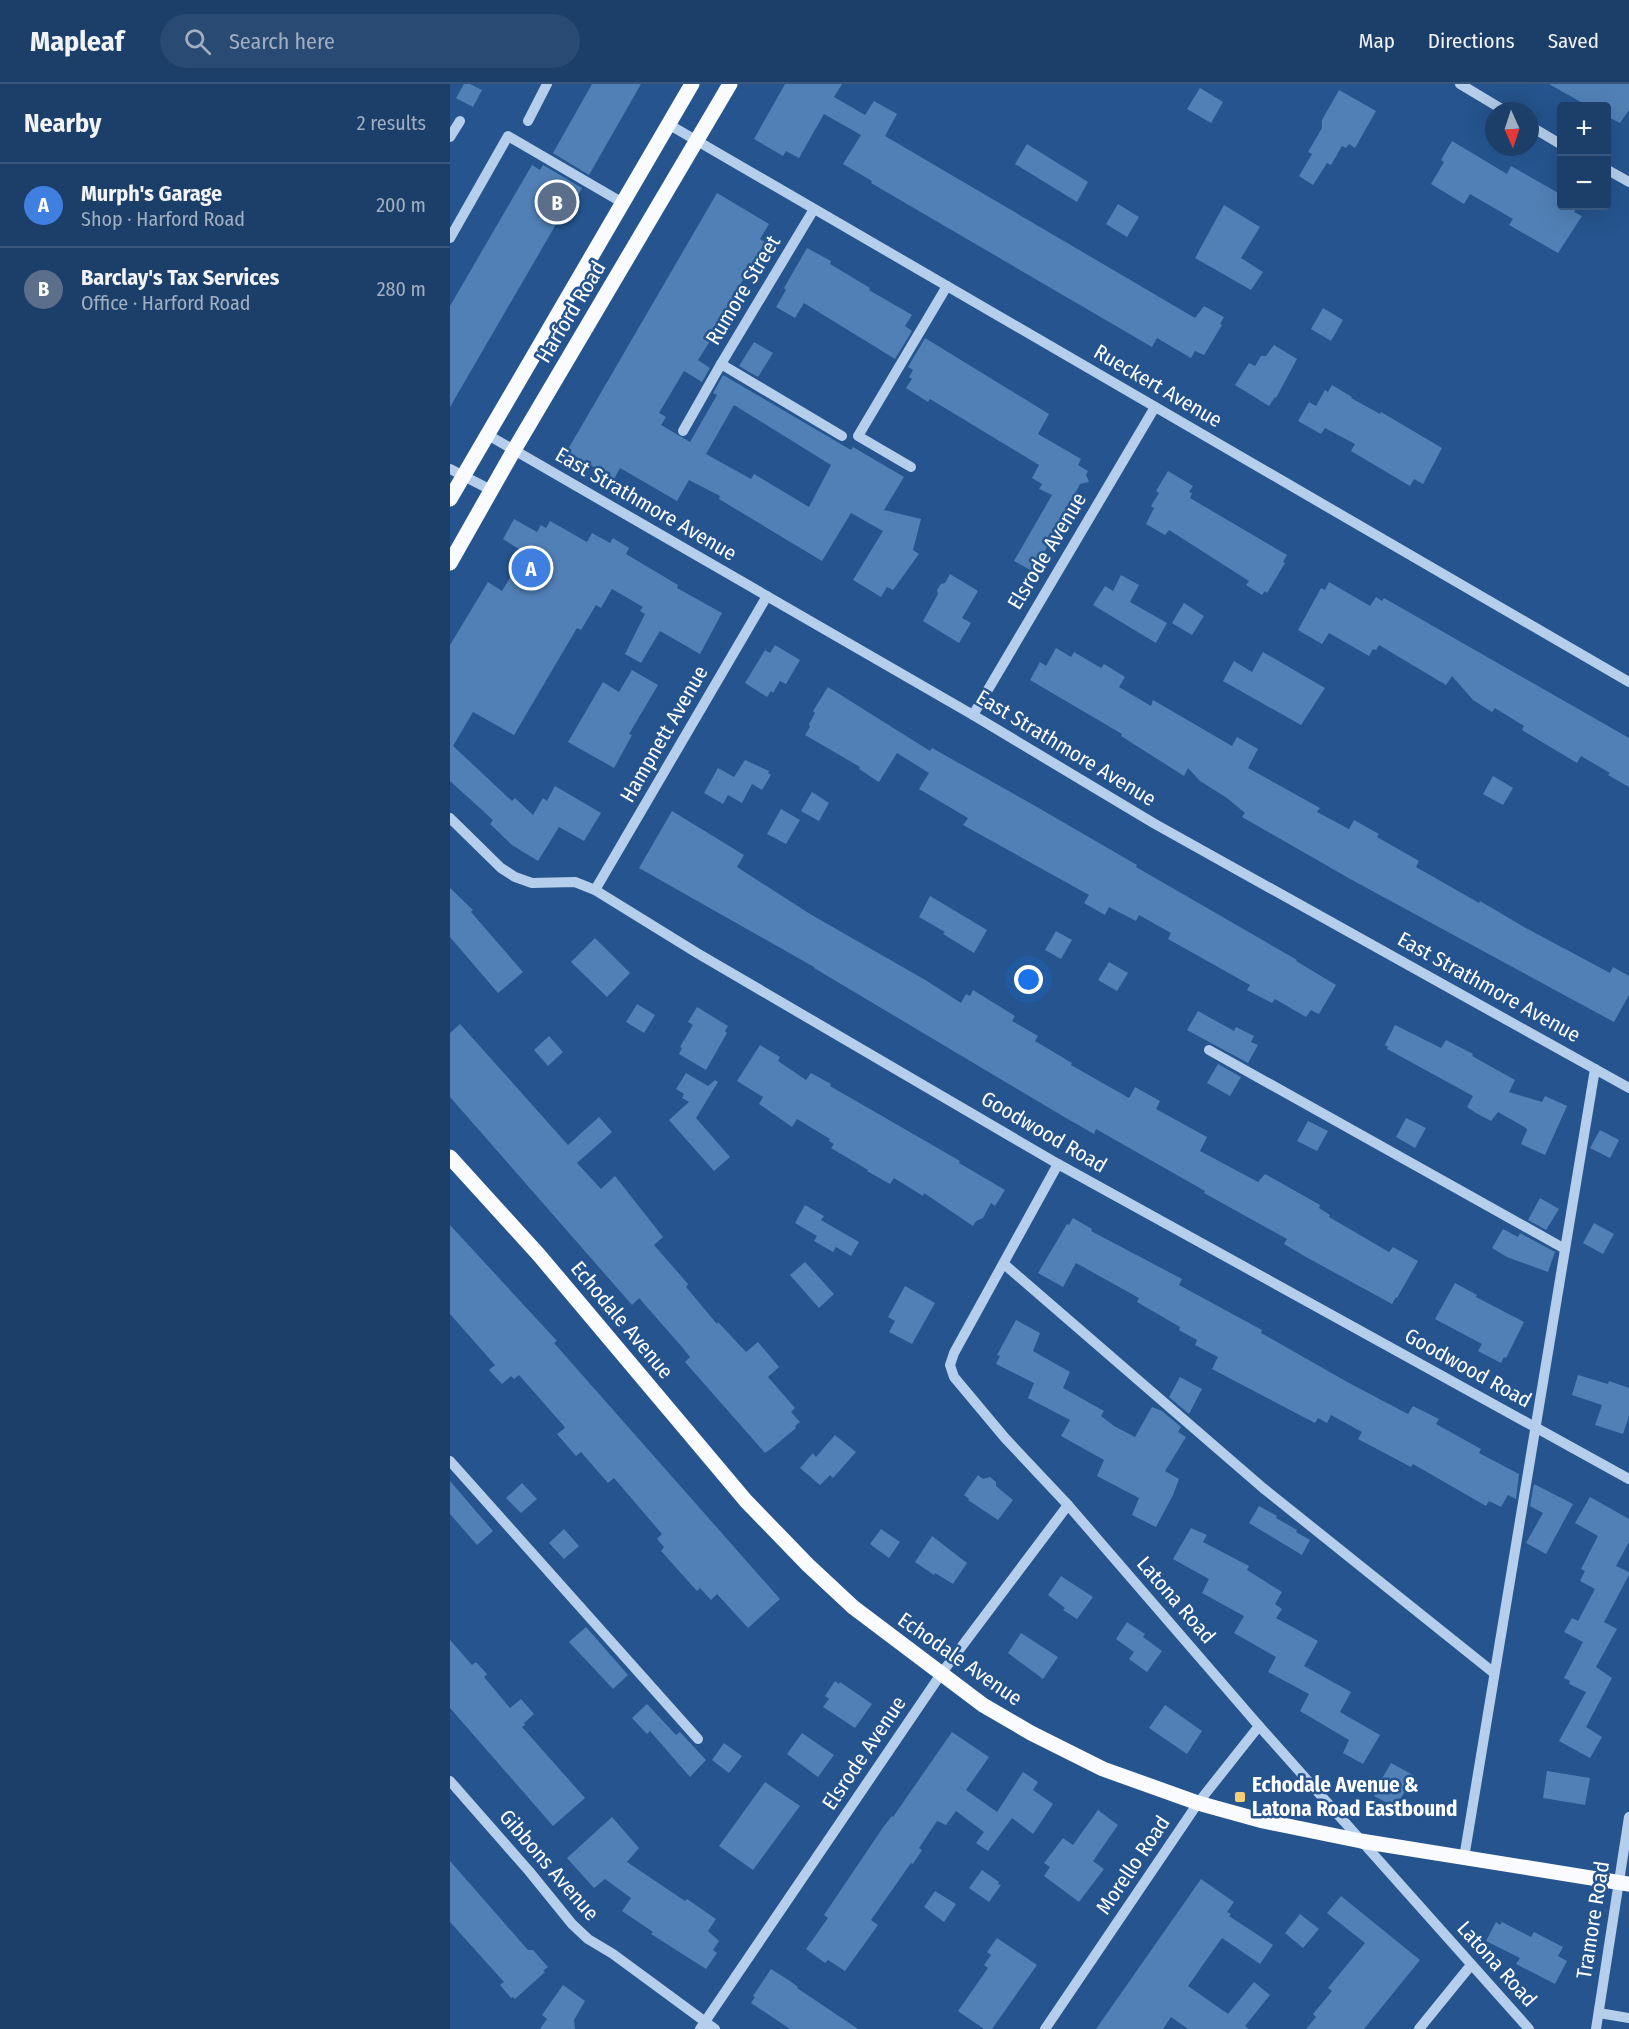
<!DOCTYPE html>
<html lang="en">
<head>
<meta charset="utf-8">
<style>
  :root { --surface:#1c3f6a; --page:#294a72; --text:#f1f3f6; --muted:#a0afc1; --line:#3a587e; --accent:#eead8d }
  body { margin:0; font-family:"Fira Sans Condensed",sans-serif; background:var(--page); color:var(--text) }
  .controls { position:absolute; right:18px; top:18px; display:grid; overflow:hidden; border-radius:6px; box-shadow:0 6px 24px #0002 }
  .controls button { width:54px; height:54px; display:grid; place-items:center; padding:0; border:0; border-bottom:2px solid var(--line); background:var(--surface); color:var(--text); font:30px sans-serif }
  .compass { position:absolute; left:1035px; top:18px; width:54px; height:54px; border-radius:50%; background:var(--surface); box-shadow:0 6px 24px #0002; rotate:177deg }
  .you { position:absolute; left:579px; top:896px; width:21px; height:21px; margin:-15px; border:4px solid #fff; border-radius:50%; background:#1a73e8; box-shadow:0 0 0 9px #1a73e833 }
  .badge { display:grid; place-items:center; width:39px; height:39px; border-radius:50%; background:var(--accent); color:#fff; font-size:20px; font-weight:700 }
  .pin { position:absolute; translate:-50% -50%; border:3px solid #fff; box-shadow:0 2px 6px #0006 }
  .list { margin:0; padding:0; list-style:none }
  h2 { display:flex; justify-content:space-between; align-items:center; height:78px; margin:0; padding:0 24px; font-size:26px }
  h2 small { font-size:20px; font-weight:400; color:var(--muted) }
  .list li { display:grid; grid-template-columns:39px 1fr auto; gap:18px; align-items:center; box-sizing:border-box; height:84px; padding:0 24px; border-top:2px solid var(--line) }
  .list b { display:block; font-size:22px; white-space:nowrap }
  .list p { margin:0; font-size:20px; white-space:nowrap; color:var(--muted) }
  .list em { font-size:20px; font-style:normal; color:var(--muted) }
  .icon { flex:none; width:33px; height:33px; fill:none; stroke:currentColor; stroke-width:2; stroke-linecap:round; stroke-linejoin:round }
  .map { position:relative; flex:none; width:1179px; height:1945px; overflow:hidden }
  header { display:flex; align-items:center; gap:36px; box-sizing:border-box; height:84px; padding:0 30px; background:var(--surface); border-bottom:2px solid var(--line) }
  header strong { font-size:28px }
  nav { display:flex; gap:33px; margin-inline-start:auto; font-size:21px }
  .search { width:420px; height:54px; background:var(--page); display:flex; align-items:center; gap:15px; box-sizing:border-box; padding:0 21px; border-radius:33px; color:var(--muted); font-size:22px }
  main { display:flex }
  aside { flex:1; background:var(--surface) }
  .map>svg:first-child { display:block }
</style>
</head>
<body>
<header>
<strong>Mapleaf</strong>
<div class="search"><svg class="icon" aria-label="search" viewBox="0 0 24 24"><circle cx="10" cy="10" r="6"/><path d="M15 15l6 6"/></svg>Search here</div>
<nav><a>Map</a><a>Directions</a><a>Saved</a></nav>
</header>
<main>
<aside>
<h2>Nearby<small>2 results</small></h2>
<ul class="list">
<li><span class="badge" style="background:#3f7fe0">A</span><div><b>Murph's Garage</b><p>Shop · Harford Road</p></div><em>200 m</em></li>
<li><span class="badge" style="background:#5c6f8a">B</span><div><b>Barclay's Tax Services</b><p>Office · Harford Road</p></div><em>280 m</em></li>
</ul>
</aside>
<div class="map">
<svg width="1179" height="1945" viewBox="0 0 1179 1945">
  <rect width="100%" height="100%" fill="#25548e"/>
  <g fill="#5180b6" fill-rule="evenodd">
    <path d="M14,0H20L32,6L23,23L6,14Z"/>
    <path d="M142,0H191L139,91L103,69Z"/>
    <path d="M335,0H392L384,13L415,31L424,17L447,30L435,52L745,234L754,222L774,233L770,240L772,241L754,271L745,267L741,274L707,254L702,263L421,99L422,97L393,80L411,51L374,30L349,74L336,67L333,72L304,55Z"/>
    <path d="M1099,0H1179V26L1170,39L1156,32V22L1136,21Z"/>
    <path d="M750,4L773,18L761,39L737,25Z"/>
    <path d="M889,6L926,27L905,64L899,60L896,64L892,62L881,81L877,79L863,101L849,92L862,70L858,68L872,44V36Z"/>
    <path d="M1002,57L1057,90L1061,82L1112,111V122H1128L1124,128L1132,132L1108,169L1059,141L1063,135L1020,110L1014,120L981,100L994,78L991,76Z"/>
    <path d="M577,60L638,98L627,118L565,80Z"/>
    <path d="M82,81L90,86L93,81L132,104L127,113L123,111L0,323V222Z"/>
    <path d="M267,109L319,140L310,155L315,158L275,227L278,229L248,276L260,284L252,298L234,287L209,329L216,333L211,341L240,358L267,311L263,309L273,291L401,366L403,363L454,393L434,426L471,435L463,466L469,470L443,506L437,503L431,513L403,496L433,447L401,429L372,477L269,415L270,412L239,396L227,417L170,384L164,395L117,367ZM284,321L381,381L359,423L304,390L301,395L256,370Z"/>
    <path d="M668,120L689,133L677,153L656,140Z"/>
    <path d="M774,121L810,143L791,174L813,188L801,206L745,174Z"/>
    <path d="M357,164L381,177L380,180L420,204L419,206L462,231L455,242L462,247L445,275L354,219L345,234L326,223L336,206L334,204Z"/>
    <path d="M873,224L893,236L881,257L861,245Z"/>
    <path d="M475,254L599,330L588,350L631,375L628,381L638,387L636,391L639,398L630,400L584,488L564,477L602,411L589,405L592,400L582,394L589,381L480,315L478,318L456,304L462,295L459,293L463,286L458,283Z"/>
    <path d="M304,258L323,269L308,293L289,282Z"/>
    <path d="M824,261L847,275L826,314L825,313L819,322L785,301L799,279L805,282L811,272H816Z"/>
    <path d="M882,301L902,313L901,314L930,330L931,328L992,364L973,400L964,395L960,402L901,367L905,360L875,344L871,350L848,337L859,318L866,322L875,306L878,308Z"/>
    <path d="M718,387L743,402L739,408L742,409L740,414L837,471L833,478L835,479L817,509L815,507L812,511L796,501L799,497L719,446L715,451L696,440L704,424L701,422L709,409L706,407Z"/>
    <path d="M64,435L87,448L91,441L96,444L100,437L137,458L142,449L160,459L163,454L179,464L176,470L228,501L227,504L272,529L250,570L210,547L191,579L175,570L195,530L190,527L193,523L162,505L151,524L146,521L131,546L127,544L64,651L23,628L3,662L62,717L65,714L83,731L93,714L97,717L105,702L151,729L134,757L109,743L88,777L62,761L40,740L43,736L0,697V561L38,498L52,507L75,469L53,455Z"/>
    <path d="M500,490L528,507L512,534L521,539L509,559L473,537L488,510L487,506L491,500L495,499Z"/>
    <path d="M671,491L689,501L680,518L717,539L706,559L643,521L655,502L663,507Z"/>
    <path d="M879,498L920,522L926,513L932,517L934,514L1179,654V703L1158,691L1160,689L1131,672L1127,679L1072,646L1074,642L1045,624L1042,628L1023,616L1002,592L996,601L929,561L926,566L923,565L919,572L879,549L872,560L848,546L871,504L875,506Z"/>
    <path d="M734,519L754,532L742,551L722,539Z"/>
    <path d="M325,561L350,576L336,600L330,597L323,609L321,607L317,613L295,599L315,566L320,569Z"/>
    <path d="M606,564L621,573L624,568L651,584L654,580L675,593L669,603L701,622L703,616L782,662L787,653L808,665L798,684L870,724L867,728L899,745L904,736L929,750L927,753L969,777L966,783L1029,819L1030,817L1074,843L1160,889L1163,883L1179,892V911L1164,938L902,796L792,733L795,729L777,714L750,697L738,684L734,692L671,652L672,650L580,596L590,578L596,582Z"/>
    <path d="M813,568L875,604L851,641L773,597L784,577L802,588Z"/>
    <path d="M182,586L208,601L179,650L182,651L164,684L118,658L153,598L169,608Z"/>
    <path d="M378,603L480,667L482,664L580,719L687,781L686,783L847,876L846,877L886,901L869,930L861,926L856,933L825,915L822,919L797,906L800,901L718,855L721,849L689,831L686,837L659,823L655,831L634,819L639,811L513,741L518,734L469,705L479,689L447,669L429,698L409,685L410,683L355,651L360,643L359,640L365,629L363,627Z"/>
    <path d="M295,676L319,687L318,689L321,691L312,706L302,700L292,719L278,711L273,720L254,709L268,684L284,693Z"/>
    <path d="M1043,692L1063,704L1053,721L1033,710Z"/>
    <path d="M362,708L379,719L369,737L351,727Z"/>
    <path d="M331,725L350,736L336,760L317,750Z"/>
    <path d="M222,727L294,771L287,783L360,830L477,897L511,919L516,910L520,912L523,906L565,932L562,937L588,952L585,957L622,979L621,981L679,1014L685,1003L710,1017L706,1025L757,1053L750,1067L808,1098L815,1090L870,1121L869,1124L880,1131L879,1133L939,1168L943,1163L968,1177L947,1214L946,1213L942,1220L856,1173L834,1160L837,1155L754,1109L755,1107L646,1045L644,1050L616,1034L364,884V883L189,784Z"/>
    <path d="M0,804L23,826L21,828L73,888L48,909L0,853Z"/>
    <path d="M480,812L537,846L524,869L493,850L495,848L469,833Z"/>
    <path d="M606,847L622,856L611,875L595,866Z"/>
    <path d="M145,854L180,889L157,913L121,878Z"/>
    <path d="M659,878L678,889L667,907L648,896Z"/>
    <path d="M187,920L205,931L194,949L176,938Z"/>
    <path d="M247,923L278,942L275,947L277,949L256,986L229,970L232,964L230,963L243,941L238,938Z"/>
    <path d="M748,927L784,947L786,943L804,952L801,958L808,961L798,979L737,946Z"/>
    <path d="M10,940L118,1061L149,1033L162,1048L127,1079L151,1105L165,1092L213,1153L204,1161L238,1200L236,1203L267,1240L268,1238L296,1268L308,1258L329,1283L318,1293L345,1324L341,1328L350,1338L345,1342L346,1344L322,1364L315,1369L235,1278L240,1273L232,1263L189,1214L182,1221L0,1013V949Z"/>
    <path d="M945,941L991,964L996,956L1023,970L1022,972L1065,996L1059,1008L1092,1018L1095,1012L1117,1022L1095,1071L1071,1060L1077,1046L1076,1044L1048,1028L1041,1037L1026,1029L1017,1023L1023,1012L937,965L938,963L935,961Z"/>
    <path d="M99,952L113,968L98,982L84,966Z"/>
    <path d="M310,961L330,973L328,977L356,996L361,989L381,1000L380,1002L510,1077L509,1079L555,1106L545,1122L541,1119L533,1134L526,1137L523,1142L474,1109L473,1112L444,1094L440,1100L417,1087L418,1086L381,1064L384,1060L379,1057L380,1055L347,1035L342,1043L309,1020L313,1013L287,997Z"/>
    <path d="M768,980L791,993L780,1012L757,999Z"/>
    <path d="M236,989L258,1002L265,996L268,998L246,1034L280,1073L264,1087L219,1036L239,1018L232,1014L234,1010L226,1005Z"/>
    <path d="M956,1034L976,1044L965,1064L946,1053Z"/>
    <path d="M858,1037L878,1047L867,1067L847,1057Z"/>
    <path d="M1150,1046L1169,1056L1160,1074L1140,1064Z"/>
    <path d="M1090,1114L1109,1125L1096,1146L1078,1136Z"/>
    <path d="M355,1121L374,1132L371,1136L409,1158L401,1172L386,1163L383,1168L364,1157L367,1152L345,1139Z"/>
    <path d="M623,1134L642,1145L641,1147L732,1195L729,1201L812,1246L811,1249L899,1299L958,1330L963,1322L989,1335L986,1340L1031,1365L1029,1369L1069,1390L1066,1415L1058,1411L1051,1423L1039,1417L1036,1422L963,1380L961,1383L908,1355L912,1348L881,1331L877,1339L868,1334L865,1339L762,1285L768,1273L745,1261L747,1256L729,1246L730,1243L687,1218L689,1214L626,1179L613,1203L588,1189L617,1140L619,1141Z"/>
    <path d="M1144,1139L1164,1150L1153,1170L1133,1159Z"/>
    <path d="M0,1141L107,1257L104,1259L330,1515L298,1544L267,1510L261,1516L250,1504L247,1507L211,1467L214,1463L207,1455L212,1450L164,1394L158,1399L131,1368L126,1372L107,1350L115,1344L113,1341L69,1291L64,1295L61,1292L52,1300L39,1286L45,1281L0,1230Z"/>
    <path d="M1053,1145L1068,1153L1070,1149L1105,1168L1098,1188L1057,1173L1042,1164Z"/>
    <path d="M355,1178L384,1210L369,1224L340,1191Z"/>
    <path d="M1005,1199L1027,1211L1026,1213L1074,1238L1056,1274L1054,1273L1051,1279L1028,1267L1032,1260L985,1235Z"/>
    <path d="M455,1202L485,1219L462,1260L439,1248L445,1237L438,1233Z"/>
    <path d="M566,1236L590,1249L583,1267L620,1288L613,1304L654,1327L651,1332L664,1342L685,1353L702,1323L712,1327L731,1343L728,1348L736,1353L715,1387L729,1395L723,1411L706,1443L682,1431L689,1414L647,1392L654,1376L611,1352L620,1336L578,1314L584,1299L546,1280L550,1272L547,1271Z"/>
    <path d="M1128,1291L1158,1300L1159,1297L1179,1304V1332L1173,1350L1145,1341L1152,1321L1122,1311Z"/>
    <path d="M730,1293L752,1305L739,1330L719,1313Z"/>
    <path d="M385,1351L406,1368L383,1394L380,1391L370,1401L350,1384L363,1369L366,1373Z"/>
    <path d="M528,1391L533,1395L540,1393L546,1398V1402L563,1416L548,1436L518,1416L519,1415L514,1411Z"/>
    <path d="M0,1397L43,1447L27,1461L0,1430Z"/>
    <path d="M72,1399L87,1415L71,1429L56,1414Z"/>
    <path d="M1084,1400L1123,1420L1096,1470L1076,1459L1093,1429L1080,1422Z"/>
    <path d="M1140,1413L1179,1435V1458L1166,1482L1179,1488V1491L1154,1538L1167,1545L1146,1583L1162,1594L1136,1643L1152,1653L1140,1674L1109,1657L1136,1608L1119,1600L1120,1597L1114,1594L1133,1558L1114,1548L1122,1534L1128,1537L1145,1505L1130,1497L1135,1487L1131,1485L1148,1452L1125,1439Z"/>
    <path d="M809,1422L827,1432L826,1434L847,1446L846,1448L860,1456L852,1471L799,1439Z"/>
    <path d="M741,1444L757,1451L753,1458L799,1482L797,1486L832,1508L825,1520L832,1525L826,1534L868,1557L854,1582L901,1608L890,1628L930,1651L913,1680L893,1669L899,1656L850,1627L859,1610L818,1588L826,1573L784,1549L794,1532L752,1509L759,1495L723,1475Z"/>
    <path d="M114,1445L129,1462L114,1475L99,1459Z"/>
    <path d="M431,1445L450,1458L439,1474L420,1460Z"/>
    <path d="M482,1452L517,1479L503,1500L485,1489L484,1491L465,1478Z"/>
    <path d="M611,1492L643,1513L627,1535L613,1526L615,1524L598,1511Z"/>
    <path d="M677,1538L695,1550L693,1553L712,1567L697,1588L679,1575L684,1568L666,1555Z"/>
    <path d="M136,1543L178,1591L163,1605L119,1558Z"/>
    <path d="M571,1549L608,1573L593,1595L558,1569Z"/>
    <path d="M0,1556L22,1581L26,1578L37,1590L34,1593L60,1624L71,1615L84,1630L74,1639L75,1641L72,1643L135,1714L103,1742L0,1624Z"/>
    <path d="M385,1597L389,1600L390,1598L422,1620L405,1644L373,1623L379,1615L375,1612Z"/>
    <path d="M197,1620L226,1651L230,1648L256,1676L240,1693L200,1647L197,1650L182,1634Z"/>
    <path d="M715,1621L752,1647L737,1670L699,1644Z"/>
    <path d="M502,1648L539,1673L516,1706L547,1728L573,1688L588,1698L583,1706L603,1720L583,1750L562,1734L538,1767L526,1759L534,1748L506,1727L496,1741L487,1737L469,1764L472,1766L463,1780L461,1779L421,1836L428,1841L395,1887L378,1876L375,1879L356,1865L378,1834L374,1831L434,1742L442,1732L443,1733Z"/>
    <path d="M352,1649L384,1671L368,1693L337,1670Z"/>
    <path d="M274,1659L292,1672L279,1689L262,1676Z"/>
    <path d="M941,1679L965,1692L945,1723L924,1712L928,1706L926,1705Z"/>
    <path d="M1097,1687L1140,1694L1135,1721L1093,1714Z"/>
    <path d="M315,1698L350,1722L303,1786L269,1762Z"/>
    <path d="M648,1726L668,1741L643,1777L654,1785L629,1818L594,1792L600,1783L594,1779L613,1754L623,1761Z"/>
    <path d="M162,1733L189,1764L177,1778L235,1817L237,1815L266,1835L258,1847L269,1857L263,1866L267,1869L256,1885L201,1850L203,1848L172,1827L181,1814L155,1795L144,1804L117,1774Z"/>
    <path d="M0,1777L78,1866H83L98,1883L93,1887L95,1888L65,1915L63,1913L61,1914L50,1901L54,1898L0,1838Z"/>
    <path d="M532,1786L549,1798L548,1800L551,1801L539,1818L519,1804Z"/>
    <path d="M751,1795L784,1818L777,1828L781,1830L779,1832L823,1861L810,1880L772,1854L738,1902L778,1930L804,1898L820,1911L795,1942L799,1945H738L721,1933L713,1945H646Z"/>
    <path d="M485,1807L506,1820L494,1838L474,1823Z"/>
    <path d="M891,1812L970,1876L914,1945H856L866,1933L863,1930L882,1907L878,1904L915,1859L877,1829Z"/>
    <path d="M850,1830L869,1845L853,1864L835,1849Z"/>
    <path d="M1046,1838L1050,1841L1052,1838L1081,1853L1084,1848L1113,1863L1108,1872L1117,1877L1105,1900L1066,1880L1070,1874L1036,1857Z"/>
    <path d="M547,1854L587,1881L542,1945H534L508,1927L538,1884L534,1881L541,1871L537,1868Z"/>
    <path d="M321,1885L340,1897L348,1903L347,1904L408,1945H340L301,1919L305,1913L303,1912Z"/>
    <path d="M113,1901L135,1917L124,1936L125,1945H90L97,1935L92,1931Z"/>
  </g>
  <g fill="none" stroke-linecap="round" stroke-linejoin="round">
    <g stroke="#b4ceeb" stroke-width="10">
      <path d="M1010,0L1055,27"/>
      <path d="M78,37L97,0"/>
      <path d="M218,40L1179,598"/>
      <path d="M1080,42L1112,61"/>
      <path d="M0,53L10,37"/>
      <path d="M1156,85L1179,98"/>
      <path d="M364,125L271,280L392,352"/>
      <path d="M0,154L58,52L173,119"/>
      <path d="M233,347L271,280"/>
      <path d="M38,351L523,631L705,740L1179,1004"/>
      <path d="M461,383L408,352L497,202"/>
      <path d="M0,385L41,406"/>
      <path d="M523,631L705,323"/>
      <path d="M0,734L51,784L65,793L82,799L125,798L145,806L247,869L608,1080L1179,1395"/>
      <path d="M145,806L317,512"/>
      <path d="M759,966L1115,1165"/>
      <path d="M608,1080L504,1269L500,1281L504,1293L555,1354L618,1421L809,1642L1079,1945"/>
      <path d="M554,1180L813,1404L1044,1589"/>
      <path d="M0,1377L248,1655"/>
      <path d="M0,1697L79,1787L122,1840L138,1855L163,1870L265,1945"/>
      <path d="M1014,1774L1145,985"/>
      <path d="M1149,1929L1179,1934"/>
      <path d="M250,1945L491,1590L618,1421"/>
      <path d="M595,1945L748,1719L809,1642"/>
      <path d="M969,1945L1021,1881"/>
      <path d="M1146,1945L1179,1733"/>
    </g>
    <g stroke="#f9fbff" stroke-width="15">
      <path d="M0,415L242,0"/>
      <path d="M0,479L64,366L280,0"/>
      <path d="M0,1073L89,1171L296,1417L358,1481L403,1523L533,1621L581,1649L653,1685L748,1719L813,1737L911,1757L1179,1800"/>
    </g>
  </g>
  <rect fill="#f5cf78" stroke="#25548e" stroke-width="2" x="784" y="1707" width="12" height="12" rx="3"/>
  <g text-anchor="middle" stroke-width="5" stroke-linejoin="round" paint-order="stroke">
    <g font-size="21" fill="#fff" stroke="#25548e">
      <text transform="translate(293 206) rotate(-59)" y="7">Rumore Street</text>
      <text transform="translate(121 228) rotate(-59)" y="7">Harford Road</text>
      <text transform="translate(708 302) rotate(30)" y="7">Rueckert Avenue</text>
      <text transform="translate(196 420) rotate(30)" y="7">East Strathmore Avenue</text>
      <text transform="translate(597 467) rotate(-59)" y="7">Elsrode Avenue</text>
      <text transform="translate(214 650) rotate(-60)" y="7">Hampnett Avenue</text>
      <text transform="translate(616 664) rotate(31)" y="7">East Strathmore Avenue</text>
      <text transform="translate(1039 903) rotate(29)" y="7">East Strathmore Avenue</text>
      <text transform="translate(594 1048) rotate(30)" y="7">Goodwood Road</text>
      <text transform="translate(172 1236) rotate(50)" y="7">Echodale Avenue</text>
      <text transform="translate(1018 1284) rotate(29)" y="7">Goodwood Road</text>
      <text transform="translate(726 1516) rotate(49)" y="7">Latona Road</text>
      <text transform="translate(510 1575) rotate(35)" y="7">Echodale Avenue</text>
      <text transform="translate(414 1669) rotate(-56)" y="7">Elsrode Avenue</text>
      <text transform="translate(99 1781) rotate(49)" y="7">Gibbons Avenue</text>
      <text transform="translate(683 1781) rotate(-56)" y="7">Morello Road</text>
      <text transform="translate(1143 1836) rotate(-81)" y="7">Tramore Road</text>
      <text transform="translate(1047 1880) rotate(48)" y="7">Latona Road</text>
    </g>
    <g font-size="21" font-weight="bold" fill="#fff" stroke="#25548e" text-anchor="start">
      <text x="802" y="1708">Echodale Avenue &amp;<tspan x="802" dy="24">Latona Road Eastbound</tspan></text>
    </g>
  </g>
</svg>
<div class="controls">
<button>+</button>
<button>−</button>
</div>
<svg class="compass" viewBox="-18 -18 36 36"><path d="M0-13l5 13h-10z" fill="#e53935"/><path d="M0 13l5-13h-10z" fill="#a0afc1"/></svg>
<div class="you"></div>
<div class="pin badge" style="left:81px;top:484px;background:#3f7fe0">A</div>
<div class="pin badge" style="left:107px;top:118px;background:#5c6f8a">B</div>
</div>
</main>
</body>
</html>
